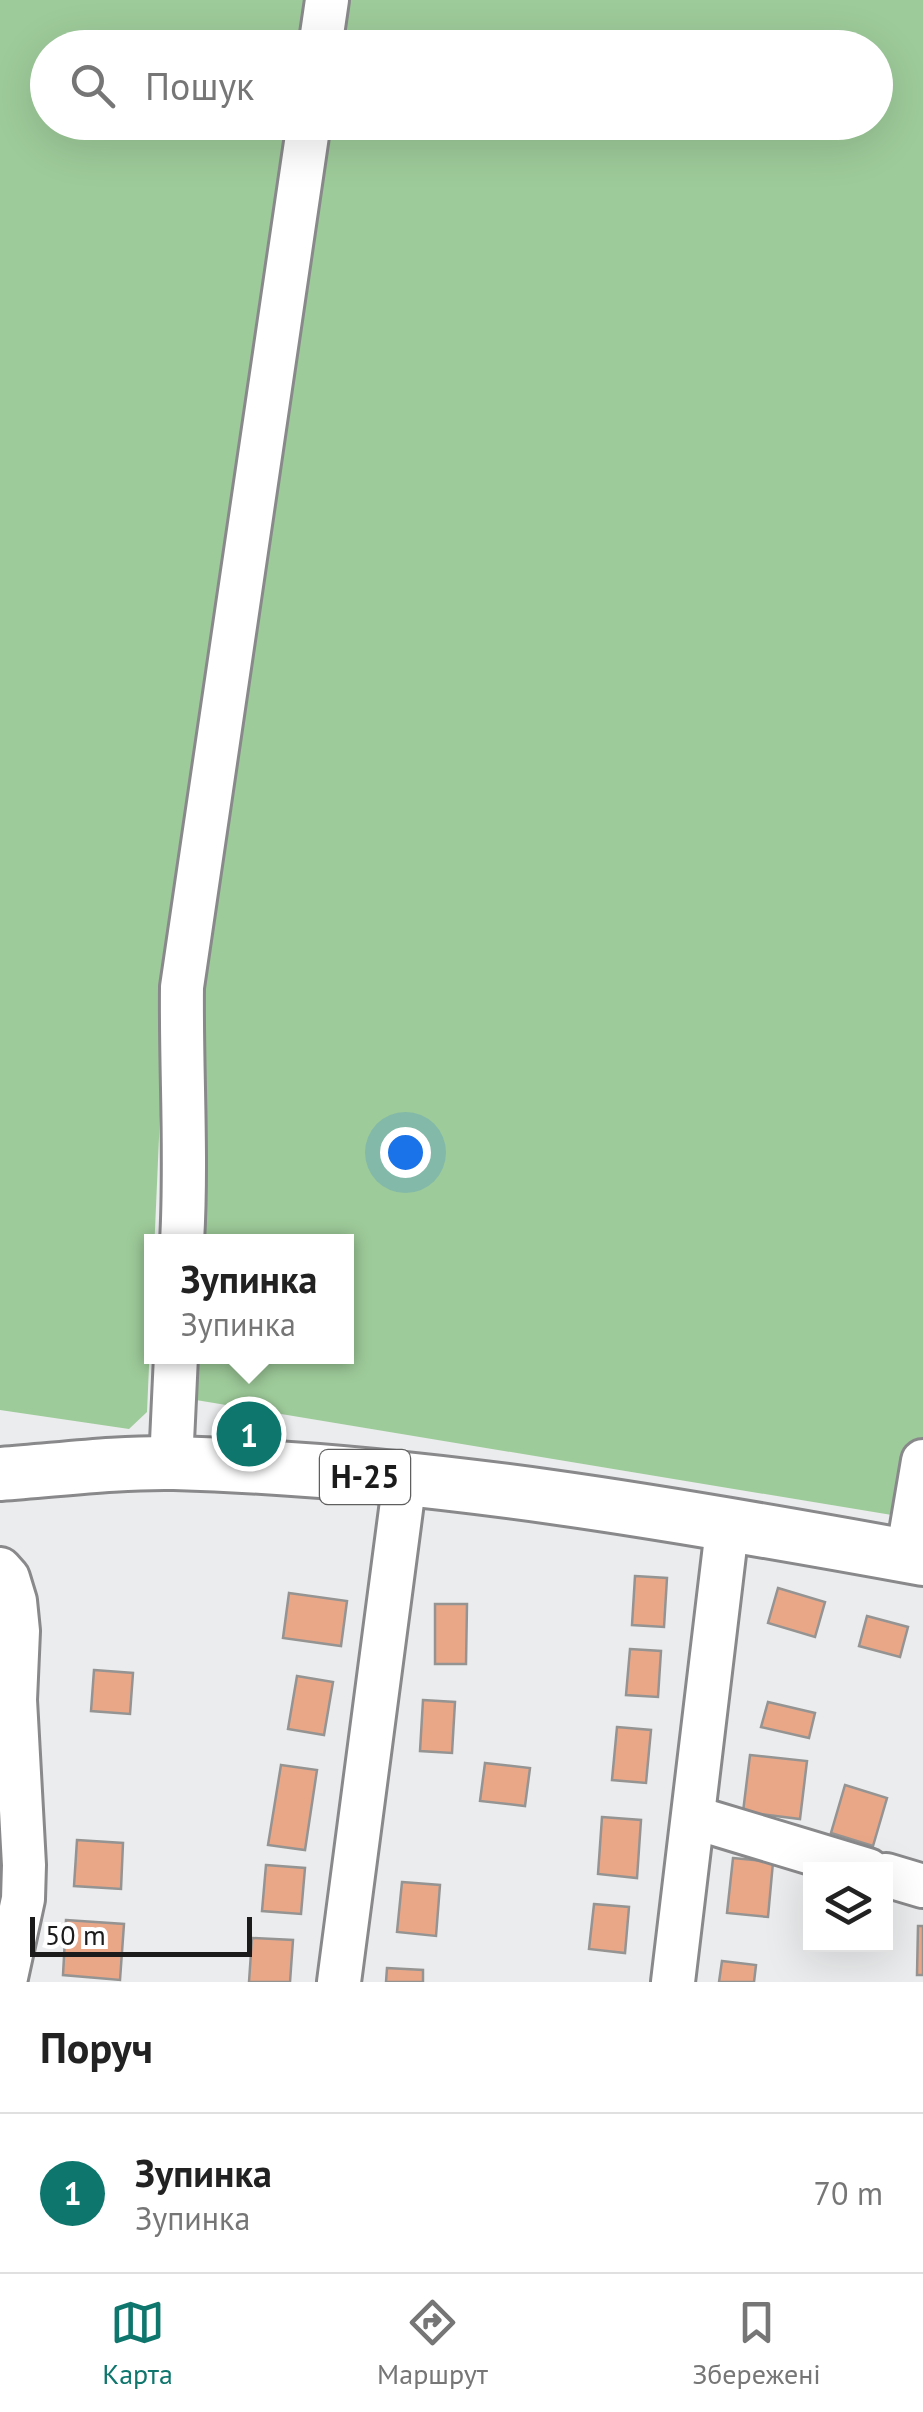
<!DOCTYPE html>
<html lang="uk">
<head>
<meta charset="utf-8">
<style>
  :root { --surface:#fff; --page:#f6f6f6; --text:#222; --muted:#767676; --line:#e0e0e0; --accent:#0f766e }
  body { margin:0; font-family:"PT Sans",sans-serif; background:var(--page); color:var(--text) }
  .controls { position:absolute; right:30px; bottom:30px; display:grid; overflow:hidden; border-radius:0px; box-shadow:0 10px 40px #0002 }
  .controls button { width:90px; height:90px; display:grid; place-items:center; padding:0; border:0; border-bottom:2px solid var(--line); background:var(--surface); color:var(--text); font:50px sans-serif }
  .scale { position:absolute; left:30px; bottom:25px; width:222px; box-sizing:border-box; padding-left:10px; border:5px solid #1b1b1c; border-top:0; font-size:28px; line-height:35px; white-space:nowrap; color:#1b1b1c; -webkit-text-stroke:8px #fff; paint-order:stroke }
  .you { position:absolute; left:405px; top:1152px; width:35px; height:35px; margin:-25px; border:8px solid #fff; border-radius:50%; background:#1a73e8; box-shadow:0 0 0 15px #1a73e833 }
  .badge { display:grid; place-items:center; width:65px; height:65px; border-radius:50%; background:var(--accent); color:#fff; font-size:32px; font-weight:700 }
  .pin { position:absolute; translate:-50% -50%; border:5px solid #fff; box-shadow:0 2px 10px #0006 }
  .popup { position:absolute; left:144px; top:1234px; width:210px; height:130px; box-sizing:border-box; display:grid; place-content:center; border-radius:0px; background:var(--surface); filter:drop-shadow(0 2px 8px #0005); font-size:32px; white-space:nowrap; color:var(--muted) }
  .popup b { font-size:38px; color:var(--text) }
  .popup::after { content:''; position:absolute; left:50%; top:100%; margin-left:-20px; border:20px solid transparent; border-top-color:var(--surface) }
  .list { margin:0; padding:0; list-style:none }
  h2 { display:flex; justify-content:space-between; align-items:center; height:130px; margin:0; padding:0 40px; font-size:42px }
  h2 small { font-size:32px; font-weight:400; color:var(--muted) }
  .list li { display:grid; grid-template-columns:65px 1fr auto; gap:30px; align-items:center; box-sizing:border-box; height:160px; padding:0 40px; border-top:2px solid var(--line) }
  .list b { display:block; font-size:38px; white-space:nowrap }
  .list p { margin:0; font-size:32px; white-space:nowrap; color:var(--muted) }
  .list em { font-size:32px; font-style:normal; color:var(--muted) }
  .icon { flex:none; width:55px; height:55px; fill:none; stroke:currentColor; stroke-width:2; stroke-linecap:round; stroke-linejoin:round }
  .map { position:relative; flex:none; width:923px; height:1982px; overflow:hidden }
  .search { position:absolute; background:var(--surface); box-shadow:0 10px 40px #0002; left:30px; right:30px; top:30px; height:110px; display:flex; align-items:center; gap:25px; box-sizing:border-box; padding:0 35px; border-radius:55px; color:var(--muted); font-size:38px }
  .sheet { height:290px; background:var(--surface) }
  nav { display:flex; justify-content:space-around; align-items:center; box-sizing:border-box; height:140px; border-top:2px solid var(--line); background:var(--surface); font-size:28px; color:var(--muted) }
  nav a { display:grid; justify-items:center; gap:5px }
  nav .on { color:var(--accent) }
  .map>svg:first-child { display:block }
</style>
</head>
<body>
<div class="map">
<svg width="923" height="1982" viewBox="0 0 923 1982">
  <rect width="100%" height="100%" fill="#ebeced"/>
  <path fill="#9ecb9a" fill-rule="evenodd" d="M0,0H923V1480L916,1519L190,1399L192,1357L346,1356V1242L195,1241L198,1115H160L147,1412L129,1429L0,1410ZM48,48H876V122H48Z"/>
  <g fill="#eaa788" stroke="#959493" stroke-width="2.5">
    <path d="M635,1576L667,1578L664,1627L632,1625Z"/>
    <path d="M778,1588L825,1602L815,1637L768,1623Z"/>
    <path d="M289,1593L347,1601L341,1646L283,1638Z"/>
    <path d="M435,1604H467L466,1664H435Z"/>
    <path d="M867,1616L908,1627L900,1657L859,1646Z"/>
    <path d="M630,1649L661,1651L658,1697L626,1695Z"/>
    <path d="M94,1670L133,1673L130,1714L91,1711Z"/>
    <path d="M297,1676L333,1682L324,1735L288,1729Z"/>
    <path d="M423,1700L455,1702L452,1753L420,1751Z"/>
    <path d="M768,1702L815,1713L809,1738L761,1727Z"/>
    <path d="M617,1727L651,1730L646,1783L612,1780Z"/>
    <path d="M750,1755L807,1761L800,1819L743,1812Z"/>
    <path d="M485,1763L530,1768L525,1806L480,1801Z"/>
    <path d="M281,1765L317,1770L305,1850L268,1845Z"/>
    <path d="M845,1785L887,1798L873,1846L831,1833Z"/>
    <path d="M602,1817L641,1820L637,1878L598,1874Z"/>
    <path d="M77,1840L123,1843L121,1889L74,1886Z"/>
    <path d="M733,1858L773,1862L768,1917L727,1913Z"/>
    <path d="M266,1865L305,1868L301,1914L262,1911Z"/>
    <path d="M402,1882L440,1885L436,1936L397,1932Z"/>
    <path d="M594,1904L629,1907L625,1953L589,1949Z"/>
    <path d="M66,1920L124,1924L120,1980L63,1975Z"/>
    <path d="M918,1926H923V1975H917Z"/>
    <path d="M252,1938L293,1940L290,1982H249Z"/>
    <path d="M722,1961L756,1965L754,1982H719Z"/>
    <path d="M387,1968L423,1970V1982H386Z"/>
  </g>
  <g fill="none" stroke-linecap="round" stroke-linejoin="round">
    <g stroke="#89898b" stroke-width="48">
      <g id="minor">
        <path d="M320,48L327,0"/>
        <path d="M182,1242C187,1156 181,1073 182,987L309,122"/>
        <path d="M923,1461L907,1556L923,1542"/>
        <path d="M171,1463L176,1356"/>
        <path d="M0,1569L8,1578L15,1601L18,1631L15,1700L24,1865L23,1899L5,1982"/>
        <path d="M696,1818L868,1870"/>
        <path d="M886,1875L923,1886"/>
        <path d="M339,1982L405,1479"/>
        <path d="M673,1982L725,1546"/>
      </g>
    </g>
    <g stroke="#89898b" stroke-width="58">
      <path id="major" d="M0,1474C57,1470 116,1462 174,1463C425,1470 676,1514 923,1559"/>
    </g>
    <use href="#minor" stroke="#fff" stroke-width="42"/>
    <use href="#major" stroke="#fff" stroke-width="52"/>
  </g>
  <g text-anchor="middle" stroke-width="9" stroke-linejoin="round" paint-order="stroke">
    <rect fill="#fff" stroke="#5f5f60" stroke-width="2.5" x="320" y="1450" width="90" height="54" rx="8"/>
    <g font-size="32" font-weight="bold" fill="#1b1b1c">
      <text x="365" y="1488">Н-25</text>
    </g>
  </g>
</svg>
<div class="controls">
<button><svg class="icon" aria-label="layers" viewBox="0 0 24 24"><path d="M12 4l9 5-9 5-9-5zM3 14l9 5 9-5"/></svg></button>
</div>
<div class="scale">50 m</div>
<div class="you"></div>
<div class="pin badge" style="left:249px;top:1434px">1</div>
<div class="popup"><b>Зупинка</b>Зупинка</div>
<div class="search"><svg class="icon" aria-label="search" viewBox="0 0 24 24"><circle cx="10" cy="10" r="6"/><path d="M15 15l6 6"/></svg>Пошук</div>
</div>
<section class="sheet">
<h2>Поруч<small></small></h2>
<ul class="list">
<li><span class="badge">1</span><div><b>Зупинка</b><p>Зупинка</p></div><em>70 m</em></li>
</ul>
</section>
<nav>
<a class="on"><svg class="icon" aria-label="map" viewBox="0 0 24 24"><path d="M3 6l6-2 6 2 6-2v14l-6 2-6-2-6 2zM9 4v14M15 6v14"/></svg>Карта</a>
<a><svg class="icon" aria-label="directions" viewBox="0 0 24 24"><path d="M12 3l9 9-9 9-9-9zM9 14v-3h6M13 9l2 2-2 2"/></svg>Маршрут</a>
<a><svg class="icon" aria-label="saved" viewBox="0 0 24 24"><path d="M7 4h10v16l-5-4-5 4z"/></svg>Збережені</a>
</nav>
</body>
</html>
